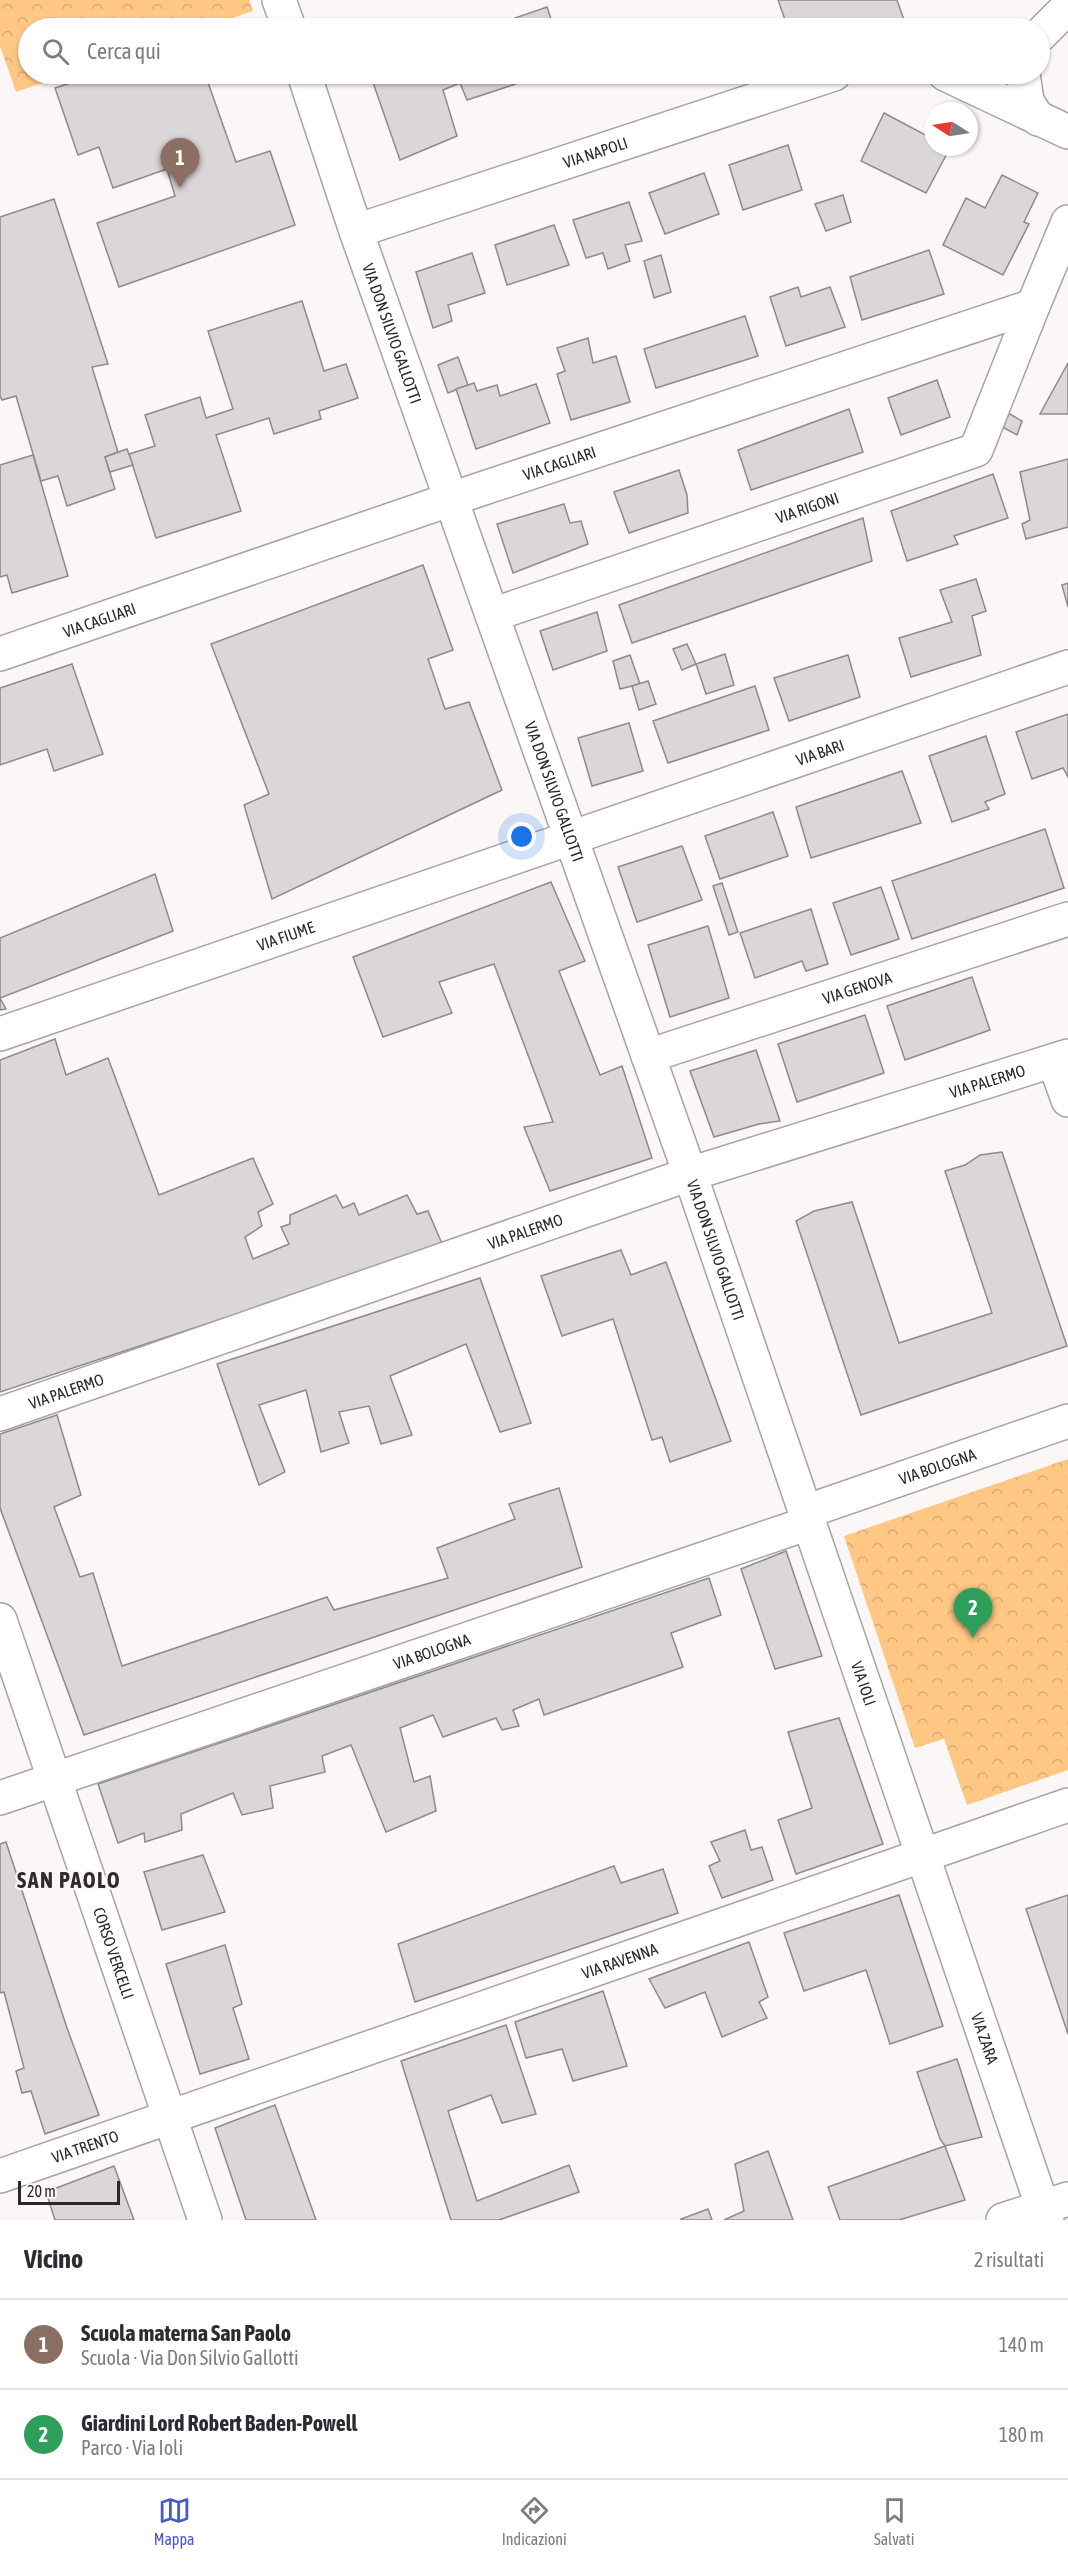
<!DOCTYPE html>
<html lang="it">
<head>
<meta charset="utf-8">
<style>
  :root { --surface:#fff; --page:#f2f2f3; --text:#2b2b33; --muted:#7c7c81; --line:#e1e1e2; --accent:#4958cd }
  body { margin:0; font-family:"Asap Condensed",sans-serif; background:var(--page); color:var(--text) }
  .compass { position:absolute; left:924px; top:102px; width:54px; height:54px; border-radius:50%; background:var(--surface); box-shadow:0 2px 4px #0004; rotate:282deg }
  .scale { position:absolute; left:18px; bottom:15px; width:102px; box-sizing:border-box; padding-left:6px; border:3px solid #2a2928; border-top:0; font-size:16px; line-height:21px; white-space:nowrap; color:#2a2928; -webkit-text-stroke:4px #fcf7f7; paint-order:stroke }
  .you { position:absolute; left:522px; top:837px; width:21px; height:21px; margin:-15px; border:4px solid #fff; border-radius:50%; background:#1a73e8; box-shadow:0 0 0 9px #1a73e833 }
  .badge { display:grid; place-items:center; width:39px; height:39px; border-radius:50%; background:var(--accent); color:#fff; font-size:20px; font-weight:700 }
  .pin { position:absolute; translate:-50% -50px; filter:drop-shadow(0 2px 3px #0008) }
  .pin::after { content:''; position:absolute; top:32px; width:21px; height:18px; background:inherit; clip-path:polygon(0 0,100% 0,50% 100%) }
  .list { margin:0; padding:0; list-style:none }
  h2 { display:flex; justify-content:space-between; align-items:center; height:78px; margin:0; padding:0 24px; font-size:26px }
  h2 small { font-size:20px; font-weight:400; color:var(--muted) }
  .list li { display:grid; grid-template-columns:39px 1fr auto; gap:18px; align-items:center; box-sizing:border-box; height:90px; padding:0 24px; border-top:2px solid var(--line) }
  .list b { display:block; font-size:22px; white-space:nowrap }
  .list p { margin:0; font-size:20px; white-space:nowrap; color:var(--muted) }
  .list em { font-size:20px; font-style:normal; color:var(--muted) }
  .icon { flex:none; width:33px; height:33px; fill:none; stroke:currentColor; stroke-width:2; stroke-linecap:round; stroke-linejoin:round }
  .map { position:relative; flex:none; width:1068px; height:2220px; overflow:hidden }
  .search { position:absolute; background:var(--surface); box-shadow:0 2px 4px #0004; left:18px; right:18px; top:18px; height:66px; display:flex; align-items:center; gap:15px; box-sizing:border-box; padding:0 21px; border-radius:33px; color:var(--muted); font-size:22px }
  .sheet { height:258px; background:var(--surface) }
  nav { display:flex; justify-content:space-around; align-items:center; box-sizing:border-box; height:84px; border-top:2px solid var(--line); background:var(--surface); font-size:16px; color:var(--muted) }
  nav a { display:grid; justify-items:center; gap:3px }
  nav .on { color:var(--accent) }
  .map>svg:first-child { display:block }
</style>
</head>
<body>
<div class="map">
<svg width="1068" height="2220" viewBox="0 0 1068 2220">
  <defs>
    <pattern id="park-crowns" width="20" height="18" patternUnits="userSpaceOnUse" patternTransform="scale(1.5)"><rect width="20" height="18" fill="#fec783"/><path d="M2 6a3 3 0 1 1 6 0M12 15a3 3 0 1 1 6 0" fill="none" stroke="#daab71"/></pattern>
  </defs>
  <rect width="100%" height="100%" fill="#fcf7f7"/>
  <g fill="url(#park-crowns)">
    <path d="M0,0H249L253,11L202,28H28V74H69L16,92L0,46Z"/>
    <path d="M1068,1459V1770L967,1805L944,1739L915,1748L844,1536Z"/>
  </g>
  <g fill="#dbd6d7" stroke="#8e8a8b" stroke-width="1.5">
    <path d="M778,0H897L905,23L888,28H788Z"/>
    <path d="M547,7L554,28H486Z"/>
    <path d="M405,19L418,20L421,28H378Z"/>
    <path d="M98,74H205L236,162L270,151L295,225L119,287L97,223L175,196L167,169L113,188L99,147L78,155L55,88Z"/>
    <path d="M370,74H546L467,100L460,83L443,90L457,136L400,160Z"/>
    <path d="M884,113L933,139V147L950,148L926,193L861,161Z"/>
    <path d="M788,145L802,190L743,210L729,165Z"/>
    <path d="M704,173L719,214L665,234L649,193Z"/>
    <path d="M1002,175L1038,193L1024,222L1029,224L1003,275L943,245L966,198L985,208Z"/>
    <path d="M843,195L851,222L826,231L815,204Z"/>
    <path d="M54,199L108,364L92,367L118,452L105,457L115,489L67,506L58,476L41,481L16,396L2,400L0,396V217Z"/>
    <path d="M629,202L642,241L625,245L630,261L608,269L603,253L586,258L573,220Z"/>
    <path d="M554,225L569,265L507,285L495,245Z"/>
    <path d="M929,250L944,294L862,320L850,277Z"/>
    <path d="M472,253L485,293L448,305L452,321L433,328L416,272Z"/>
    <path d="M661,255L671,292L654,298L644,261Z"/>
    <path d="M798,287L801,297L830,287L845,327L786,346L770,297Z"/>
    <path d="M302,301L324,371L346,364L358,398L319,411L321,419L274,434L269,418L216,435L241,511L156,538L129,454L155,446L145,415L200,397L206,418L233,409L208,331Z"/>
    <path d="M745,316L758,356L656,388L644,349Z"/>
    <path d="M588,338L593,363L616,356L630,402L571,420L557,374L565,371L557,348Z"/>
    <path d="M458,357L468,385L448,393L438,365Z"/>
    <path d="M1068,363V414H1040Z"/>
    <path d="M937,380L950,417L901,435L888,398Z"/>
    <path d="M474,383L477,391L497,385L500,396L536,384L550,423L476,449L456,389Z"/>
    <path d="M849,409L863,452L751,490L738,450Z"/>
    <path d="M1008,413L1022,421L1017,435L1002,427Z"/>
    <path d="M127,449L133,465L110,472L105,457Z"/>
    <path d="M33,455L68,576L12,593L7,575L0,577V465Z"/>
    <path d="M1068,459V527L1026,539L1022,524L1030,520L1020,472Z"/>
    <path d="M679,470L687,495L688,513L629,533L614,492Z"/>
    <path d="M993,474L1008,518L954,536L958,544L907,561L891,511Z"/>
    <path d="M564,504L570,523L581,521L588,544L513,573L497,524Z"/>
    <path d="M863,518L872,561L632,643L619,605Z"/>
    <path d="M423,565L453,650L428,659L445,709L469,702L502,790L272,899L244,805L269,794L211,644Z"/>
    <path d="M976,579L986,611L972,616L981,655L911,677L899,638L952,622L940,590Z"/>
    <path d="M1068,583V607L1062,585Z"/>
    <path d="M597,612L607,651L553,670L540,631Z"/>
    <path d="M687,644L696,664L682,670L673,649Z"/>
    <path d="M725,654L734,685L706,694L696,664Z"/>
    <path d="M630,655L640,684L620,689L613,661Z"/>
    <path d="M848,655L860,697L789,721L774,678Z"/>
    <path d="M72,664L103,754L54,771L47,749L0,765V688Z"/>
    <path d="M648,681L656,704L639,710L632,686Z"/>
    <path d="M755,686L769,730L668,763L653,721Z"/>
    <path d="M1068,714V777L1063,768L1032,779L1016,732Z"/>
    <path d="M629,723L643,771L592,786L578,738Z"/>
    <path d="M986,736L1005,794L985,802L989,809L952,822L929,756Z"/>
    <path d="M902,771L921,823L811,858L796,807Z"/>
    <path d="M773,812L788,856L720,879L705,836Z"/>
    <path d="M1045,829L1064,888L912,939L892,881Z"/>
    <path d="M682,846L702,900L637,922L618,867Z"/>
    <path d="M155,874L173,931L0,998L6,1009L0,1010V938Z"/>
    <path d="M551,882L585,961L559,971L600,1075L622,1066L652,1158L550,1191L524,1127L553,1122L494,964L439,982L452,1013L383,1037L353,957Z"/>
    <path d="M722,883L738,932L729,935L713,886Z"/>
    <path d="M881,887L899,939L851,955L833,903Z"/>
    <path d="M811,909L828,964L806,971L802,961L755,978L740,933Z"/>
    <path d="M708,926L729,998L670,1017L648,945Z"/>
    <path d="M972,977L990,1030L905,1060L887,1006Z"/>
    <path d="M865,1015L884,1073L797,1102L778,1044Z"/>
    <path d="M55,1039L66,1075L108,1058L159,1195L253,1158L273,1204L258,1212L262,1226L245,1237L253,1259L289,1244L281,1227L290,1224V1215L336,1195L343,1208L354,1203L359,1215L407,1195L417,1214L428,1211L443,1246L0,1392V1060Z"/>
    <path d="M756,1050L780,1121L759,1124L714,1137L690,1071Z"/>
    <path d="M1002,1152L1067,1346L861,1415L796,1221L814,1211L852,1202L899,1343L992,1313L945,1171L965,1165L980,1155Z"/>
    <path d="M621,1250L631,1275L666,1262L731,1441L670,1462L662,1437L652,1440L613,1319L562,1336L541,1276Z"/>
    <path d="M480,1278L531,1423L500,1432L466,1344L390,1376L412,1435L381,1444L369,1406L339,1412L349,1443L321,1452L306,1390L259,1405L285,1472L259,1485L217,1364Z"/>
    <path d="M57,1415L81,1495L54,1507L80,1577L93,1573L122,1666L327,1597L334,1610L448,1578L437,1548L515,1519L509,1504L559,1488L582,1567L84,1735L0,1508V1434Z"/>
    <path d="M786,1551L822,1656L775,1669L741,1569Z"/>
    <path d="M709,1578L721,1615L671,1633L683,1667L544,1715L539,1699L513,1710L519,1726L502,1730L496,1718L443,1737L433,1715L400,1728L414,1782L430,1776L436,1811L386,1832L351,1745L322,1756L325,1772L270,1786L273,1808L242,1815L233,1793L181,1814L182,1830L145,1842L144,1833L118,1843L98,1784Z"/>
    <path d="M839,1718L883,1844L796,1874L778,1820L812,1808L788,1732Z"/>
    <path d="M745,1830L751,1850L762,1847L773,1880L722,1898L709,1866L720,1861L711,1842Z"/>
    <path d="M6,1842L67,2028L99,2115L45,2134L31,2091L22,2093L16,2071L24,2068L4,1992L0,1993V1844Z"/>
    <path d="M203,1855L225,1912L162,1930L144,1872Z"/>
    <path d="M614,1866L621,1883L663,1869L678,1913L415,2002L398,1944Z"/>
    <path d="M899,1895L943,2026L890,2044L866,1970L804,1991L784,1933Z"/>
    <path d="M1068,1895V2034L1026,1909Z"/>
    <path d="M749,1942L768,1997L759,2002L767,2018L722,2037L705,1992L665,2008L649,1979Z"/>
    <path d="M225,1945L242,2004L233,2008L249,2059L200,2074L166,1964Z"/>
    <path d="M603,1991L627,2066L573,2081L562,2049L526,2058L515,2022Z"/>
    <path d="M506,2025L536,2114L502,2123L491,2095L448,2111L477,2201L569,2165L579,2192L499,2220H451L401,2061Z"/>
    <path d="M957,2059L982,2137L945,2146L940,2139L917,2072Z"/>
    <path d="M275,2105L316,2220H246L215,2128Z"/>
    <path d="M945,2146L965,2200L899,2220H840L828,2187Z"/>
    <path d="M768,2151L793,2220H724L744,2211L735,2164Z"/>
    <path d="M114,2166L134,2220H55L46,2192Z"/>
    <path d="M708,2209L712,2220H681V2219Z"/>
  </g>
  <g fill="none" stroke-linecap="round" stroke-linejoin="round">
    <g stroke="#a8a3a2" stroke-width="36">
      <g id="minor">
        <path d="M279,0L289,28"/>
        <path d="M1040,35L1068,7"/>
        <path id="s1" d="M304,74L356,231L690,1174L1047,2220"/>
        <path d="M945,74L1068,132"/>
        <path d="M1023,74L1027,101L1038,119"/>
        <path id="s2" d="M356,231L834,74"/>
        <path id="s3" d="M492,615L976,450L1033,306"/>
        <path id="s4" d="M0,654L475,491L1033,306L1068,222"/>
        <path id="s5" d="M0,1034L1068,667"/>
        <path id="s6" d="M648,1056L1068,919"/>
        <path d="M1054,1061L1068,1100"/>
        <path id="s7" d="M0,1414L690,1174L1068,1056"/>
        <path id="s8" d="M805,1512L1068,1421"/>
        <path id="s9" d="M0,1798L809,1523"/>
        <path id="s10" d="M0,2176L1068,1805"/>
        <path d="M1003,2220L1068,2199"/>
      </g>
    </g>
    <g stroke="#a8a3a2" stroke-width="36">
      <g id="major">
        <path id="s11" d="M0,1620L205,2220"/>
      </g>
    </g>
    <use href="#minor" stroke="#fff" stroke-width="33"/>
    <use href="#major" stroke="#fff" stroke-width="33"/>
  </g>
  <g text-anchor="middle" stroke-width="4.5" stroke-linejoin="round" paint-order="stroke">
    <g font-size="16" fill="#2a2928" stroke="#fcf7f7">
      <text dy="6" stroke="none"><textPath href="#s2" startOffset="252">VIA NAPOLI</textPath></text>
      <text dy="6" stroke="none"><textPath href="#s1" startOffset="274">VIA DON SILVIO GALLOTTI</textPath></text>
      <text dy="6" stroke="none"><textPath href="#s4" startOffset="591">VIA CAGLIARI</textPath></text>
      <text dy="6" stroke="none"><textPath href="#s3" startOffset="333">VIA RIGONI</textPath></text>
      <text dy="6" stroke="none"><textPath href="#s4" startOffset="105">VIA CAGLIARI</textPath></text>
      <text dy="6" stroke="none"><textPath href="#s5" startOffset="867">VIA BARI</textPath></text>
      <text dy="6" stroke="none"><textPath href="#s1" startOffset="760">VIA DON SILVIO GALLOTTI</textPath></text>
      <text dy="6" stroke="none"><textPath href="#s5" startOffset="302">VIA FIUME</textPath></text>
      <text dy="6" stroke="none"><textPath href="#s6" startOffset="220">VIA GENOVA</textPath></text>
      <text dy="6" stroke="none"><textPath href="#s7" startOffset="1042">VIA PALERMO</textPath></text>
      <text dy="6" stroke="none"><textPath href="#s7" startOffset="556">VIA PALERMO</textPath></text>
      <text dy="6" stroke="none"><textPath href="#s1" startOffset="1246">VIA DON SILVIO GALLOTTI</textPath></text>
      <text dy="6" stroke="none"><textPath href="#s7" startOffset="70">VIA PALERMO</textPath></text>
      <text dy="6" stroke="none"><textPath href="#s8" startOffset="140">VIA BOLOGNA</textPath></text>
      <text dy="6" stroke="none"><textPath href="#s9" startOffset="456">VIA BOLOGNA</textPath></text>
      <text dy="6" stroke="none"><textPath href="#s1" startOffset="1704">VIA IOLI</textPath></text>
      <text dy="6" stroke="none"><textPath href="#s11" startOffset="352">CORSO VERCELLI</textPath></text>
      <text dy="6" stroke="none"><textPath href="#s10" startOffset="656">VIA RAVENNA</textPath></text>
      <text dy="6" stroke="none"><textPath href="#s1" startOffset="2079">VIA ZARA</textPath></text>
      <text dy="6" stroke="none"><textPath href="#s10" startOffset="90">VIA TRENTO</textPath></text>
    </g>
    <g font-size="22" font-weight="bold" letter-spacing="1.5" fill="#2f2c2b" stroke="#fcf7f7">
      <text x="69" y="1888">SAN PAOLO</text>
    </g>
  </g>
</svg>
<svg class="compass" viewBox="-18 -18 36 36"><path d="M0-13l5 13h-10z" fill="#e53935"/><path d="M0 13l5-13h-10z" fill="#7c7c81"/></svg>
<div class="scale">20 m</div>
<div class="you"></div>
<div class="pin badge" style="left:180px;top:188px;background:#8d6e63">1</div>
<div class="pin badge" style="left:973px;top:1638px;background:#2e9e5b">2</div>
<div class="search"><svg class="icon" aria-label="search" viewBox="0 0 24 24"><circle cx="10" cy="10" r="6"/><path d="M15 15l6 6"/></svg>Cerca qui</div>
</div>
<section class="sheet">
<h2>Vicino<small>2 risultati</small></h2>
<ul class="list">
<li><span class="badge" style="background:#8d6e63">1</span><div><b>Scuola materna San Paolo</b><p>Scuola · Via Don Silvio Gallotti</p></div><em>140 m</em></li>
<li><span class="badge" style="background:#2e9e5b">2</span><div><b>Giardini Lord Robert Baden-Powell</b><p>Parco · Via Ioli</p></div><em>180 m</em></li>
</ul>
</section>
<nav>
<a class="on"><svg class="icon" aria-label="map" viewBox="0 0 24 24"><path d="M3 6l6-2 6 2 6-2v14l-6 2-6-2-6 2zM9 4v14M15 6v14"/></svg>Mappa</a>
<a><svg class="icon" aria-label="directions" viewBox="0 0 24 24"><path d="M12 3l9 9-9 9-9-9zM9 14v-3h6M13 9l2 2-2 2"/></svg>Indicazioni</a>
<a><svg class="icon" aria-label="saved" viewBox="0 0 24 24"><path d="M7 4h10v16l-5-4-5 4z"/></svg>Salvati</a>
</nav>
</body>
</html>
